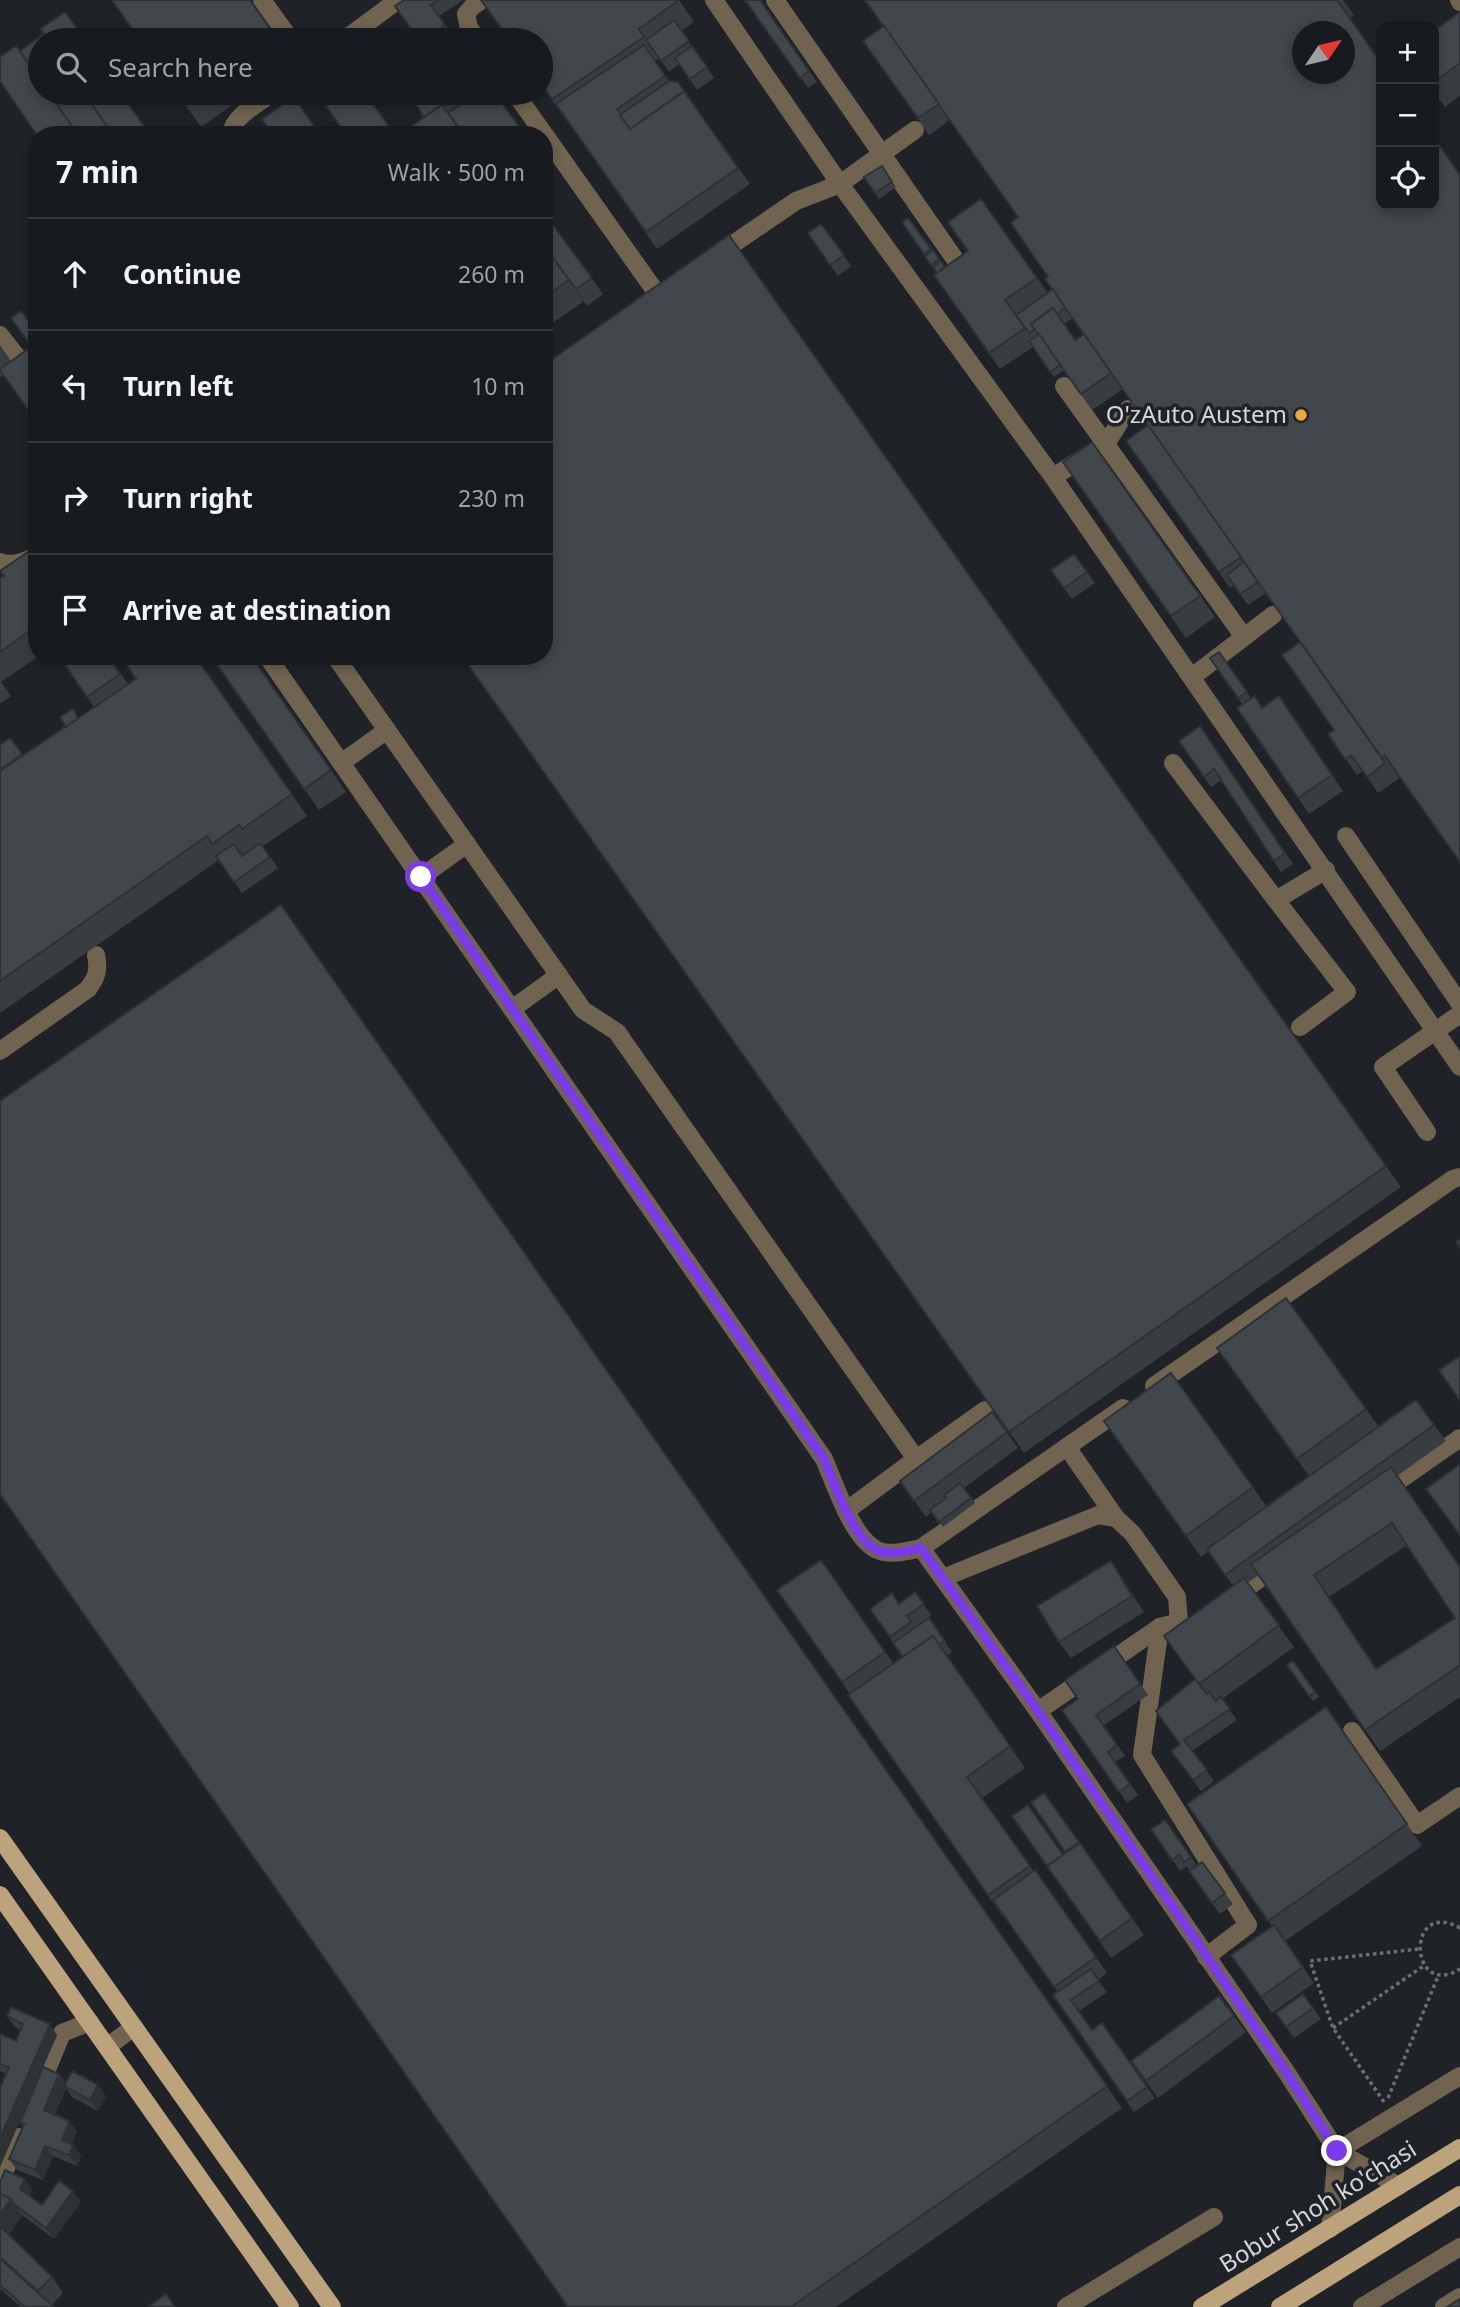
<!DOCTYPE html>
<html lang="en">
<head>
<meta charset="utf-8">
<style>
  :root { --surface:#171a1e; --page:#24272b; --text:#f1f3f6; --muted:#9ea1a4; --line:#36383c }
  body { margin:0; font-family:"Noto Sans",sans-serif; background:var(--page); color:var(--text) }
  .controls { position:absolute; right:21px; top:21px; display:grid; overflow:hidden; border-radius:14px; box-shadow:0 4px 10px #0003 }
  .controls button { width:63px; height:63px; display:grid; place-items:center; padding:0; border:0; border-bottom:2px solid var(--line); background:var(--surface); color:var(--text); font:35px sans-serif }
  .compass { position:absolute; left:1292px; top:21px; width:63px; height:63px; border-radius:50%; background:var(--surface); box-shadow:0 4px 10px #0003; rotate:55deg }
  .stop { position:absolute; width:21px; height:21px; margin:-16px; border:5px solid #7c3aed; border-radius:50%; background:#fff }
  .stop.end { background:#7c3aed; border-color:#fff; box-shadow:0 2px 7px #0008 }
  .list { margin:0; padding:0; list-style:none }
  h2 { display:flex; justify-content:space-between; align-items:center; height:91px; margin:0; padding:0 28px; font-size:30px }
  h2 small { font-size:23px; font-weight:400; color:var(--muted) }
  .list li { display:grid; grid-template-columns:46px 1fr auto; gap:21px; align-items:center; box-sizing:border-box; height:112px; padding:0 28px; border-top:2px solid var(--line) }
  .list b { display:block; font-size:26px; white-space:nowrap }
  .list em { font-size:23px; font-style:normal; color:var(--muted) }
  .icon { flex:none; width:38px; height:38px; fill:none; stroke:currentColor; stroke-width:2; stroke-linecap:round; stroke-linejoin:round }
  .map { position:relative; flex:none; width:1460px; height:2307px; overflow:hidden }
  .search { position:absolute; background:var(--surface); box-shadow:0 4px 10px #0003; left:28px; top:28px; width:525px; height:77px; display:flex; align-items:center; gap:18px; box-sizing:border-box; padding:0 24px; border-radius:38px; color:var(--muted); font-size:26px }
  .panel { position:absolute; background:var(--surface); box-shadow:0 4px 10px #0003; left:28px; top:126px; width:525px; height:539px; border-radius:28px }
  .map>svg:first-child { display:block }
</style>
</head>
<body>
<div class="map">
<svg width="1460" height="2307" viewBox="0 0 1460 2307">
  <rect width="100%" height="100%" fill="#1f2328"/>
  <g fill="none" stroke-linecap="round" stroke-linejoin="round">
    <g stroke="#6b6e72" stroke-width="3.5" stroke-dasharray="3.5 3.5" stroke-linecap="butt">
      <path d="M1460,1928C1405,1897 1409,2001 1460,1969"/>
      <path d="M1333,2028L1425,1965"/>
      <path d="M1388,2098L1439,1974"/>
      <path d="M1384,2102L1333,2028L1310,1961L1419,1949"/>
    </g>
    <g stroke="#706350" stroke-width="18">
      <path d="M262,0L291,40"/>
      <path d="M714,0L840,184L1053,477L1460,1067"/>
      <path d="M775,0L961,268"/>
      <path d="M1459,0L1460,2"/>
      <path d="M344,40L398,0"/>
      <path d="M478,40L469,28L466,14L472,7L482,0"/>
      <path d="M515,93L658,295"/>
      <path d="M231,135C232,116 259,103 273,93"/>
      <path d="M717,255L796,201L840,184L915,130"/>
      <path d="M0,335L22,363L37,354"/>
      <path d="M1064,386L1244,637"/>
      <path d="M1053,477L1106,444L1128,409"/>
      <path d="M0,562C12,567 25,561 37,556"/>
      <path d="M267,656L824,1459C835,1484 852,1538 877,1550C890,1556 907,1551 921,1548L1123,1408"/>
      <path d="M335,656L583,1010L617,1032L916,1459L846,1511"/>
      <path d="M1192,677L1273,615"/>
      <path d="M341,763L387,730"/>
      <path d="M1173,763L1276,900"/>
      <path d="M1346,836L1460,1004"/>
      <path d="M421,877L467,844"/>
      <path d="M512,1009L559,975"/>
      <path d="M1300,1027L1347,992L1276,900L1326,870"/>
      <path d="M0,1051L88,989C97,977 99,970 96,955"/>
      <path d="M1427,1132L1383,1067L1460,1014"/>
      <path d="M1154,1386L1453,1179L1460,1177"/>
      <path d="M1067,1447L1116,1518"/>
      <path d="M916,1459L985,1410"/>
      <path d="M1381,1493L1460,1438"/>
      <path d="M921,1548L1038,1711L1287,2073L1337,2151L1399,2186"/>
      <path d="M943,1578L1098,1515L1116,1518L1133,1534L1177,1597L1179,1622L1160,1627L1038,1711"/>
      <path d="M1232,1598L1281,1564"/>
      <path d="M1160,1627L1142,1755L1248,1925L1206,1957"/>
      <path d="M1352,1731L1417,1825L1460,1796"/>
      <path d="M107,2047L134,2027"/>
      <path d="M39,2089L62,2033L90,2022"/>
      <path d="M1337,2151L1460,2076"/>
      <path d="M0,2182L19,2137"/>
      <path d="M1330,2229L1337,2151"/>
      <path d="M1066,2307L1214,2217"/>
      <path d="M1362,2307L1460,2247"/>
      <path d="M1444,2307L1460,2297"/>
    </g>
    <g stroke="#bda37c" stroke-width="18">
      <path d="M0,1838L332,2307"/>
      <path d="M0,1895L290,2307"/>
      <path d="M1202,2307L1460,2148"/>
      <path d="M1280,2307L1460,2195"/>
    </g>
  </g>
  <g fill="#393d41" fill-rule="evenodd">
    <path d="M404,0H463L439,16L456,40H419Z"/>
    <path d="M679,0L694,22L681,31L714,78L697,90L679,64L669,72L659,58L655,61L669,81L678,82L750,184L657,249L541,84Z"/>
    <path d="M745,0H760L817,82L808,88Z"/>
    <path d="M864,0H1343L1354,15L1350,18L1400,777L1397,780L1387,766L1397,780L1378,793L1363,771L1357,775L1328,734L1334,730L1300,642L1266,593L1248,605L1234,586L1230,588L1126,441L1148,426L1123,389L1092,410L1064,370L1054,377L1033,347L1000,369L934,275L937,273L902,222L908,218L932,251L933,250L945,267L968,251L981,199L1048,293L1053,289L1048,277L1018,217L950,120L929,135L863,41L884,26ZM1073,318L1084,334L1075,340L1064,324Z"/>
    <path d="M1460,12V95L1445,107L1434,92V31Z"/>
    <path d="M177,93H249L201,127Z"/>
    <path d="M450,93L459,106L525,135L424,117Z"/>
    <path d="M882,166L896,187L879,199L864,177Z"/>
    <path d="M544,213L603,294L587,306L575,289L584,301L544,329Z"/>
    <path d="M821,224L851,266L838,276L808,233Z"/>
    <path d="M729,235L1401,1187L1024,1453L462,656Z"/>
    <path d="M11,318L37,332V346L0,378V345L11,361L31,347Z"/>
    <path d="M1092,442L1215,617L1186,638L1063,462Z"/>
    <path d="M37,546V656H39L1,682L11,696L0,704V578Z"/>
    <path d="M1074,554L1095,583L1072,599L1051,570Z"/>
    <path d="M1219,652L1251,698L1263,708L1279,696L1343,791L1309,814L1237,708L1242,704L1210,658Z"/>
    <path d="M59,656H108L128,684L195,656L307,816L263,846L278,868L242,893L219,860L0,1013V745L10,738L23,756L94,707Z"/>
    <path d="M211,656H251L346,792L319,810Z"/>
    <path d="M1200,726L1293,864L1281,872L1222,780L1211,787L1179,741Z"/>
    <path d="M281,905L1122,2108L836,2307H568Z"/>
    <path d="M1286,1298L1379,1427L1416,1400L1446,1441L1397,1476L1460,1567V1697L1380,1751L1259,1575L1247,1583L1294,1647L1222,1699L1237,1720L1192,1751L1214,1781L1201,1791L1171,1751L1180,1744L1195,1679L1164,1636L1233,1586L1209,1551L1201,1557L1104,1421L1171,1373L1267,1507L1309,1476L1217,1348ZM1407,1545L1455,1618L1376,1669L1329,1597Z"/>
    <path d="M992,1412L1018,1448L964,1488L975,1503L943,1527L931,1512L926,1517L900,1481Z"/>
    <path d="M821,1560L894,1664L903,1657L870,1609L899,1604L915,1592L931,1615L915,1627L916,1628L929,1618L952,1652L947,1656L1025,1768L982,1798L1033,1871L1035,1870L1107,1973L1098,1980L1107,1992L1079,2011L1092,2030L1102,2023L1155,2098L1134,2112L1053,1995L1058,1992L1004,1916L1003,1917L848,1695L850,1694L777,1590Z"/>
    <path d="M1111,1561L1144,1612L1071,1658L1059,1642Z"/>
    <path d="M1114,1646L1148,1695L1104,1725L1125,1756L1115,1762L1138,1795L1127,1803L1062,1710L1078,1699Z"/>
    <path d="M1293,1661L1319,1697L1313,1701L1287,1665Z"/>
    <path d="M1326,1707L1422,1846L1285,1941L1314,1983L1272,2013L1231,1955L1272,1926L1187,1804Z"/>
    <path d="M1044,1793L1144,1935L1111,1958L1012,1816L1063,1855L1066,1853L1031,1802Z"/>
    <path d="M1165,1820L1197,1866L1202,1862L1233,1904L1220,1914L1189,1871H1190L1187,1866L1180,1871L1151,1829Z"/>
    <path d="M1303,1994L1321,2019L1294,2038L1276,2013Z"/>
    <path d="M1219,1996L1246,2032L1158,2098L1131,2061Z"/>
    <path d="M7,2016L57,2035L43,2067L59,2074L66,2083L106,2096L98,2111L72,2097L66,2088L55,2114L77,2131L72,2144L81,2156L77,2166L53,2156L43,2180L17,2170L9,2159L23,2127L20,2123L34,2087L0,2167L6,2074L0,2071V2034L16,2041L21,2030L15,2027Z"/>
    <path d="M0,2182L32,2189L30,2196L42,2205L73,2191L81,2202L54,2239L22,2215L9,2235L52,2277L63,2293L52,2305L54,2307H21L0,2289Z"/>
  </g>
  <g fill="#2e3235">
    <path d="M1111,1561L1122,1577L1144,1612L1132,1596Z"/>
    <path d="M1314,1575L1329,1597L1391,1691L1376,1669Z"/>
    <path d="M50,2024L57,2035L0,2167V2138Z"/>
    <path d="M59,2074L67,2084L64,2086L66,2088L52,2121L44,2110Z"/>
    <path d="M98,2085L106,2096L98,2111L90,2100Z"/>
    <path d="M69,2121L77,2131L69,2151L62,2140Z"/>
    <path d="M73,2145L81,2156L77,2166L69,2155Z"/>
    <path d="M45,2146L53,2156L43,2180L35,2170Z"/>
    <path d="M25,2179L32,2189L28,2200L20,2189Z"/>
    <path d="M73,2191L81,2202L54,2239L46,2228Z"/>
    <path d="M11,2199L22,2215L7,2238L0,2227V2215Z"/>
  </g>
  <g fill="#42474c" stroke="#2e3235" stroke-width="2" fill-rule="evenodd">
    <path d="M112,0H250L278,40H140Z"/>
    <path d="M404,0H439L431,5L445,25L423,40H419L395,6Z"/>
    <path d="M481,0H679L639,29L644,37L552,99L541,83V40H510Z"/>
    <path d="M745,0H760L809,71L800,78Z"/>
    <path d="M865,0H1337L1381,63V205H1434V138L1460,175V862L1385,756L1382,758L1045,279L1048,277L1011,223L1018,217ZM1303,32H1345V74H1303Z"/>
    <path d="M65,12L85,40H48L40,29Z"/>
    <path d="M1460,12V63L1434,82V31Z"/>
    <path d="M674,20L689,41L661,61L646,40Z"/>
    <path d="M884,26L939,104L918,118L863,41Z"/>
    <path d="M451,33L456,40H442Z"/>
    <path d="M44,34L48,40H40V80L20,51Z"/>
    <path d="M409,34L414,40H400Z"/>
    <path d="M644,45L665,76L617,109L630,129L684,91L738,168L646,232L556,104Z"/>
    <path d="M16,46L40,80V93H49L78,135H37L0,81V57Z"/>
    <path d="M692,46L707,67L690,79L675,58Z"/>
    <path d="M669,81L678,82L684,91L630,129L620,115Z"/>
    <path d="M49,93H84L113,135H78Z"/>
    <path d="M84,93H121L150,135H113Z"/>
    <path d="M177,93H204L186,105Z"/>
    <path d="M326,93H365L395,135H346L320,97Z"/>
    <path d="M408,93H450L454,99L443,106L442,105L424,117Z"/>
    <path d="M458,93H495L525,135H464L448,113L464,102Z"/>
    <path d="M294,97L320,135H273L262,119Z"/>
    <path d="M442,105L464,135H399Z"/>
    <path d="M882,166L892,182L875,193L864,177Z"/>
    <path d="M981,199L1037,278L1005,300L1025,328L989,353L934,275L968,251L948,222Z"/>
    <path d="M544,213L592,278L576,289L544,246Z"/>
    <path d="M908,218L931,249L924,254L902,222Z"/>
    <path d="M821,224L844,255L830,265L808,233Z"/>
    <path d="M729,235L1386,1166L1009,1432L462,656H544V365Z"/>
    <path d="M544,246L569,280L544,297Z"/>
    <path d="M933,250L939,259L931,265L925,256Z"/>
    <path d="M941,261L945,267L937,273L933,267Z"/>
    <path d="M1053,289L1065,308L1057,314L1053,308L1031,324L1035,329L1029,333L1016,315Z"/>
    <path d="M1053,308L1075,340L1084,334L1111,373L1081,394L1031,324Z"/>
    <path d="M21,311L37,332V337L29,343L11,318Z"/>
    <path d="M1039,334L1060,365L1050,372L1029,341Z"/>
    <path d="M34,345L37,349V422L0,370V369Z"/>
    <path d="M1148,425L1241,557L1219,572L1126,441Z"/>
    <path d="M1092,442L1200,596L1171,616L1063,462Z"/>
    <path d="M37,546V626L0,652V578L4,576L0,571Z"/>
    <path d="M1074,554L1087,572L1064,588L1051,570Z"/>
    <path d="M1244,562L1258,582L1240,594L1227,575Z"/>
    <path d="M1300,642L1385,763L1367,777L1351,755L1345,759L1328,734L1334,730L1282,655Z"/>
    <path d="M1219,652L1247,692L1238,698L1210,658Z"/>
    <path d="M59,656H108L120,674L87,697Z"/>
    <path d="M127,656H195L292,794L242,829L239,825L212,844L207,836L0,981V771L136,679L123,659Z"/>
    <path d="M211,656H251L331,770L304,789Z"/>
    <path d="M1255,696L1262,708L1279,696L1332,775L1298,798L1237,708Z"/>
    <path d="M73,709L78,718L66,727L60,717Z"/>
    <path d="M1200,726L1285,853L1274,861L1214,769L1204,777L1179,741Z"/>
    <path d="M10,738L22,754L0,770V745Z"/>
    <path d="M260,843L270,857L234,882L216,856L234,844L242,856Z"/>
    <path d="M281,905L1107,2086L791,2307H568L0,1494V1101Z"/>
    <path d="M1460,1239V1248L1456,1242Z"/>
    <path d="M1286,1298L1366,1409L1297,1459L1217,1348Z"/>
    <path d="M1460,1356V1401L1439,1370Z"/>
    <path d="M1171,1373L1253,1487L1186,1536L1104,1421Z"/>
    <path d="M1416,1400L1434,1425L1225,1575L1207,1549Z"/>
    <path d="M992,1412L1007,1432L914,1501L900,1481Z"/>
    <path d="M1460,1464V1535L1426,1489Z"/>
    <path d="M1391,1467L1460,1567V1665L1365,1730L1251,1564ZM1392,1523L1455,1618L1376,1669L1314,1575Z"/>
    <path d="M960,1483L971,1498L939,1522L930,1510L946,1498L944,1495Z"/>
    <path d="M821,1560L885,1652L842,1682L777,1590Z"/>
    <path d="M1111,1561L1132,1596L1059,1642L1037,1606Z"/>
    <path d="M1244,1578L1279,1625L1199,1684L1164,1636Z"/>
    <path d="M915,1592L924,1604L907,1616L911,1622L890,1637L870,1609L892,1593L899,1604Z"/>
    <path d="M929,1618L945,1641L939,1645L933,1636L903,1657L893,1643Z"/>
    <path d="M933,1636L1010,1746L967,1777L1030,1866L988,1895L848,1695Z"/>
    <path d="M1114,1646L1140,1684L1096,1715L1117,1745L1108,1752L1130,1784L1119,1792L1062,1710L1078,1699L1065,1680Z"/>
    <path d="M1293,1661L1315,1692L1309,1696L1287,1665Z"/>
    <path d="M1195,1679L1207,1694L1209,1692L1216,1701L1221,1697L1230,1709L1184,1740L1207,1770L1193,1780L1171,1751L1180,1744L1156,1711Z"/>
    <path d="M1326,1707L1407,1824L1268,1921L1187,1804Z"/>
    <path d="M1044,1793L1079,1842L1065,1852L1031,1802Z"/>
    <path d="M1028,1805L1063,1855L1047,1866L1012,1816Z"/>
    <path d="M1165,1820L1191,1857L1184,1862L1179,1855L1172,1860L1151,1829Z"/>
    <path d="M1080,1843L1132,1918L1100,1941L1047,1866Z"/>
    <path d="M1202,1862L1225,1893L1212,1903L1189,1871Z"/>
    <path d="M1035,1870L1096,1957L1054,1987L993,1900Z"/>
    <path d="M1274,1925L1303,1967L1261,1997L1231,1955Z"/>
    <path d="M1091,1969L1099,1981L1071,2000L1092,2030L1102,2023L1147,2087L1127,2101L1053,1995Z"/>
    <path d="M1303,1994L1313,2008L1286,2027L1276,2013Z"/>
    <path d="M1219,1996L1234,2016L1146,2081L1131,2061Z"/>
    <path d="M11,2007L50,2024L0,2138V2088L9,2067L0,2064V2034L16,2041L23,2024L7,2016Z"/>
    <path d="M43,2067L59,2074L44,2110L69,2121L62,2140L73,2145L69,2155L45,2146L35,2170L9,2159L24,2124L20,2123Z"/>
    <path d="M72,2071L98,2085L90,2100L64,2086Z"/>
    <path d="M5,2170L25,2179L20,2189L42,2205L59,2181L73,2191L46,2228L14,2204L11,2199L0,2194V2182Z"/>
    <path d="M0,2194L11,2199L0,2215Z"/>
    <path d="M0,2226L52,2277L38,2291L0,2257Z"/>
    <path d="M0,2259L54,2307H25L0,2285Z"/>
    <path d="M166,2294L175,2307H148Z"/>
    <path d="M1460,2299V2307H1447Z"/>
  </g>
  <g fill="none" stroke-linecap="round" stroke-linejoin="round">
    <path stroke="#7c3aed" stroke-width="9" d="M421,877L824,1459C835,1484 852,1538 877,1550C891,1556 907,1551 921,1548L1038,1711L1287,2073L1337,2151"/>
  </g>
  <circle fill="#ebaa39" stroke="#1f2328" stroke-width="2.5" cx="1301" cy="415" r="7"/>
  <g text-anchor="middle" stroke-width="7" stroke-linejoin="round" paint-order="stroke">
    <g font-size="24" fill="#d3d5d8" stroke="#1f2328" text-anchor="end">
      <text x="1287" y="423">O'zAuto Austem</text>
    </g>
    <g font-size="24" fill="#d3d5d8" stroke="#1f2328">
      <text transform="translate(1318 2207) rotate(-32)" y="8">Bobur shoh ko'chasi</text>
    </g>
  </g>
</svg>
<div class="controls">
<button>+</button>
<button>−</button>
<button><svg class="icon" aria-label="locate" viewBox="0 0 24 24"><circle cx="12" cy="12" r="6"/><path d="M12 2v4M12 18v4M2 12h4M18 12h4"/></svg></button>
</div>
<svg class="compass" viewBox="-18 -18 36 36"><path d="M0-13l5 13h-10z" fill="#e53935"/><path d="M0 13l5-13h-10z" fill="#9ea1a4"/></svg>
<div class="stop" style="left:421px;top:877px"></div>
<div class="stop end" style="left:1337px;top:2151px"></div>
<div class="search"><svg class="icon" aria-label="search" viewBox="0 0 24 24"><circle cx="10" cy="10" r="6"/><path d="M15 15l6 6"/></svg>Search here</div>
<section class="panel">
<h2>7 min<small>Walk · 500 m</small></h2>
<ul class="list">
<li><svg class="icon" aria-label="ahead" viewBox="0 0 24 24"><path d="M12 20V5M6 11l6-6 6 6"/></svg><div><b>Continue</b></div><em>260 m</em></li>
<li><svg class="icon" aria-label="left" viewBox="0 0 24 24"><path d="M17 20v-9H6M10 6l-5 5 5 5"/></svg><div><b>Turn left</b></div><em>10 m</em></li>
<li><svg class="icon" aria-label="right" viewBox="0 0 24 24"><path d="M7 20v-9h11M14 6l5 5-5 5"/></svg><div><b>Turn right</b></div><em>230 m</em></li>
<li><svg class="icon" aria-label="arrive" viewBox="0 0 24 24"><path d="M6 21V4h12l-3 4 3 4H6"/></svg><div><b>Arrive at destination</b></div></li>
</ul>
</section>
</div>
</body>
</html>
